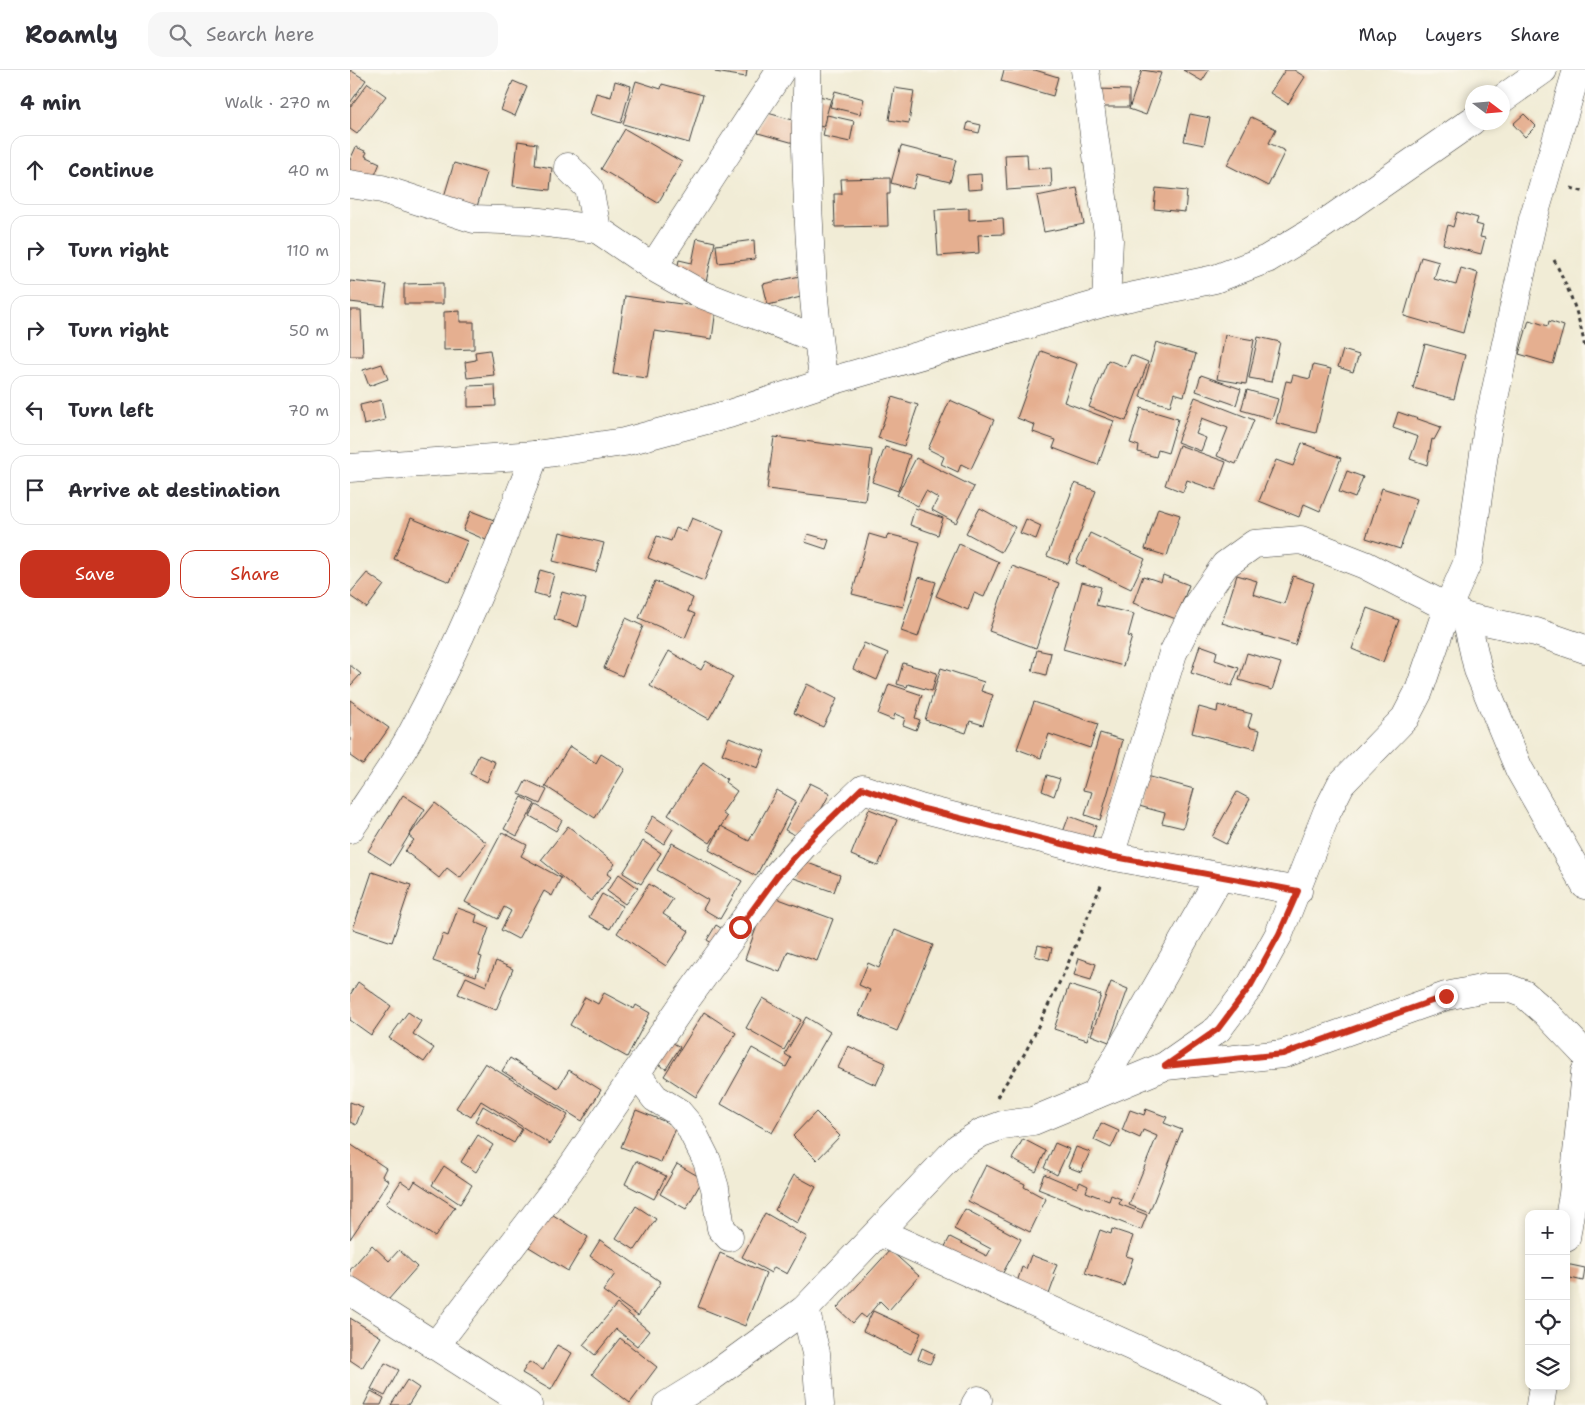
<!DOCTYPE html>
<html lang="en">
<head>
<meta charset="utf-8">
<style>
  :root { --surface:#fff; --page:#f7f7f7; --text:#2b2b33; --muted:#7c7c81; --line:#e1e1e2; --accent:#c8321e }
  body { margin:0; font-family:"Shantell Sans",sans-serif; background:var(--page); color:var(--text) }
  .controls { position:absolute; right:15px; bottom:15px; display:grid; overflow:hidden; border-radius:10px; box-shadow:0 2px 8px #0003 }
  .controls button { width:45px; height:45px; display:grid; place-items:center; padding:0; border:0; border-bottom:1px solid var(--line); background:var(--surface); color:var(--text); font:25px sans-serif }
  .compass { position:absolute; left:1115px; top:15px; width:45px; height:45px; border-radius:50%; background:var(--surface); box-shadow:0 2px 8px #0003; rotate:106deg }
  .stop { position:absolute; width:15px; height:15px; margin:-11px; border:4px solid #c8321e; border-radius:50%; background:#fff }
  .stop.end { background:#c8321e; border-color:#fff; box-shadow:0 1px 5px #0008 }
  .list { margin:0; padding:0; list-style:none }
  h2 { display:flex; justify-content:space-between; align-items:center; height:65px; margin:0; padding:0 20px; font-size:21px }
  h2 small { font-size:16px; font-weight:400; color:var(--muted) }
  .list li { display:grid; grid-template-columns:32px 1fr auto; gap:15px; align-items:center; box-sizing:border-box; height:70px; margin:0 10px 10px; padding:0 10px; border:1px solid var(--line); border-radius:15px }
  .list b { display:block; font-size:19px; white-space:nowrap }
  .list em { font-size:16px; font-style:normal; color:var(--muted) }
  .actions { display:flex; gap:10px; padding:15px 20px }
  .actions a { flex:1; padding:11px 0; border:1px solid var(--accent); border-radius:15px; text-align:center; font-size:18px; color:var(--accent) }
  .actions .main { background:var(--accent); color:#fff }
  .icon { flex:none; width:28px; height:28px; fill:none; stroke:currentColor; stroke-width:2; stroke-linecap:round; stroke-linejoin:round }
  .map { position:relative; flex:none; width:1235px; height:1335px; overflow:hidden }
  header { display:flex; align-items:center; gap:30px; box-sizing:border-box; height:70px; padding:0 25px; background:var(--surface); border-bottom:1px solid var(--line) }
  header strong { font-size:24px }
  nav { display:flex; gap:28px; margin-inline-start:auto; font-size:18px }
  .search { width:350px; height:45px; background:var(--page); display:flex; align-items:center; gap:12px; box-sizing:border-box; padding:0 18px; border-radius:15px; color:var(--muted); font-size:19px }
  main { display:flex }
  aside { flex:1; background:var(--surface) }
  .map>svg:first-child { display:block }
</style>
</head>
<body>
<header>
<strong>Roamly</strong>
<div class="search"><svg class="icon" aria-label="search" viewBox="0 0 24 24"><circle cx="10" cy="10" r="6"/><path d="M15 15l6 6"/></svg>Search here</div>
<nav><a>Map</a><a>Layers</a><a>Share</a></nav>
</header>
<main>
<aside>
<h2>4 min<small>Walk · 270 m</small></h2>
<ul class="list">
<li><svg class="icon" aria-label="ahead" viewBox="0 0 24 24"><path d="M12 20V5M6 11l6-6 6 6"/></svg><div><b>Continue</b></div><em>40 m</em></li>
<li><svg class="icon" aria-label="right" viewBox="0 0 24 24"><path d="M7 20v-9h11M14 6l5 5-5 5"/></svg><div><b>Turn right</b></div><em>110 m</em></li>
<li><svg class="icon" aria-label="right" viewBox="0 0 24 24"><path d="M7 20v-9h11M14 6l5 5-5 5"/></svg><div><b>Turn right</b></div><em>50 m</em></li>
<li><svg class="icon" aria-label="left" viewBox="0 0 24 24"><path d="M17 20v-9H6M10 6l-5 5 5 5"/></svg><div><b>Turn left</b></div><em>70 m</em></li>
<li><svg class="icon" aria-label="arrive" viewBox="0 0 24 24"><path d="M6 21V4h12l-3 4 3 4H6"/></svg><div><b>Arrive at destination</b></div></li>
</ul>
<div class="actions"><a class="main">Save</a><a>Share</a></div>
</aside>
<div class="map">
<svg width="1235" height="1335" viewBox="0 0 1235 1335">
  <rect width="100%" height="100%" fill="#fbf7ec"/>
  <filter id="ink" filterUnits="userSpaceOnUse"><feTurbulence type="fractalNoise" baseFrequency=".02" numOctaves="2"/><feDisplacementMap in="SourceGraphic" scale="10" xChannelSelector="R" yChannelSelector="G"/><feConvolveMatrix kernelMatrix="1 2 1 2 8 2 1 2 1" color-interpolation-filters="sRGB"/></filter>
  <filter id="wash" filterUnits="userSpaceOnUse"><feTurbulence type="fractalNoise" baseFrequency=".0096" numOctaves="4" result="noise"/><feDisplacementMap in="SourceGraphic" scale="20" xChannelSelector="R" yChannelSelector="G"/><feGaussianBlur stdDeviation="1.12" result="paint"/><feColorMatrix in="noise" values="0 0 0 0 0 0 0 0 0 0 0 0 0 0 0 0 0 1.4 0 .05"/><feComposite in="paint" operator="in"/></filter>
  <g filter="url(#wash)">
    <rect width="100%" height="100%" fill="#f1ecd6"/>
    <g id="blocks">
      <g fill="#e5af90">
        <path d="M0,0L16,10L0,33Z"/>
        <path d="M366,0H397L396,7L365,2Z"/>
        <path d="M654,0H685L708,7L703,26L651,11Z"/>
        <path d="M792,0L811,3L796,45L779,39Z"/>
        <path d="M833,0H859L852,11Z"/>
        <path d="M935,0H944L955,7L938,34L920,23Z"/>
        <path d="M163,11L177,17L165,46L151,40Z"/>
        <path d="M265,11L281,16L271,53L240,44L246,23L261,27Z"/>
        <path d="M286,11L311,19L312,14L353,25L339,73L273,54Z"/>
        <path d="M18,13L36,26L7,64L0,59V37Z"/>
        <path d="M544,18L564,21L559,53L539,50Z"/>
        <path d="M748,19L779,20V37H748Z"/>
        <path d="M485,21L514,29L510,44L480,37Z"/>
        <path d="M465,25L481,29L473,57L458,53Z"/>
        <path d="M414,42L450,52L444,73L408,63Z"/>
        <path d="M840,44L860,48L854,75L834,71Z"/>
        <path d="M1174,44L1186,56L1175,67L1163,54Z"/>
        <path d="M477,45L504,51L500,72L473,66Z"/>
        <path d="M901,47L926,59L919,73L935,81L918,116L877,95Z"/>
        <path d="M618,52L631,55L629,63L616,60Z"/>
        <path d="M275,59L332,92L308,133L251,99Z"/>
        <path d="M168,71L187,74L185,95L202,98L200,120L163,116Z"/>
        <path d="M551,76L606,90L600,112L567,104L563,119L541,113Z"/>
        <path d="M6,77L17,82L15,86L30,93L22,112L0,102V90Z"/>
        <path d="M677,84L678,99L701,98L702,117L657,120L655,85Z"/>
        <path d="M104,93L137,103L126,140L93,130Z"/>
        <path d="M631,104L632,119L618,120L617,105Z"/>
        <path d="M540,108V124H537L538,156L485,157L484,124H492L491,109Z"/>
        <path d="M727,118L734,154L694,162L687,126Z"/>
        <path d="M806,118L837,121L835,142L804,139Z"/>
        <path d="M619,138V150L653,148L654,164L628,165L629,183L588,186L585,140Z"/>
        <path d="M1107,142L1128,148L1126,154L1133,156L1130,167L1135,168L1131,184L1093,174L1098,155L1103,157Z"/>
        <path d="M347,168L365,172L356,212L326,205L329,190L342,193Z"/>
        <path d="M404,170L405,189L368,193L366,175Z"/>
        <path d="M1071,187L1089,192L1084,209L1106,215L1111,198L1128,203L1113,263L1054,246Z"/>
        <path d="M450,206L455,226L418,235L413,214Z"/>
        <path d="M0,211L37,215L34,236L0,232Z"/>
        <path d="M93,213V234H54V214Z"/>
        <path d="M275,226L366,239L362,269L304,261L297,308L263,304Z"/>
        <path d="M0,240H11L13,286H0Z"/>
        <path d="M110,241V252H124V279L94,280V242Z"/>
        <path d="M1179,250L1198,256L1199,251L1214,256L1203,294L1169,284Z"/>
        <path d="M875,265L904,270L896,314L867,309Z"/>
        <path d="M908,267L930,272L921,312L899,308Z"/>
        <path d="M806,272L846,284L834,326L824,323L820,336L790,327Z"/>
        <path d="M1075,274L1115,285L1104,329L1063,318Z"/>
        <path d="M140,280L144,305L117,308L115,292L126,290L125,282Z"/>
        <path d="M993,280L1009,285L1003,302L988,297Z"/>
        <path d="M691,281L727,294L714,332L764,351L748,395L703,378L706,370L683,362L685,355L667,348Z"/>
        <path d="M781,285L798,292L776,351L739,337L758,290L776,297Z"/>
        <path d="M32,294L38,309L19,316L13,300Z"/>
        <path d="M963,295L981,299L966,363L926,353L936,311L941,312L943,305L960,309Z"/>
        <path d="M851,305L891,319L886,335L846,321Z"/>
        <path d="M145,315L146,336L118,337V316Z"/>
        <path d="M897,320L928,329L922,349L891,340Z"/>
        <path d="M542,327L568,335L554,376L528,368Z"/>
        <path d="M845,327L904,350L886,394L867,386L878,358L852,348L846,364L856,368L851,381L827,372Z"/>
        <path d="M31,330L35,350L14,355L10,335Z"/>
        <path d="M600,330L644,350L621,399L611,394L608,402L591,394L594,387L578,379Z"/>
        <path d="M791,338L828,349L818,383L808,380L806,387L788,382L789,376L780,373Z"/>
        <path d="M1048,342L1091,357L1084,370L1082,369L1077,395L1060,389L1068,367L1043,358Z"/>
        <path d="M424,367L522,380L515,431L417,419Z"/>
        <path d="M952,373L991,388L970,441L954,434L949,447L909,431L926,390L943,396Z"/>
        <path d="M829,375L876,392L866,420L837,410L833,422L815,415Z"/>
        <path d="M535,377L560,385L548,421L522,412Z"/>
        <path d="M566,388L624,417L606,453L582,440L588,428L576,421L568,436L547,425Z"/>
        <path d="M997,401L1013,407L1005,428L989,422Z"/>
        <path d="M725,413L746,421L718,494L697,486Z"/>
        <path d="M1032,418L1067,429L1050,479L1016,468Z"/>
        <path d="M565,438L593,448L588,465L560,455Z"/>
        <path d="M630,438L665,457L651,482L616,463Z"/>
        <path d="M808,438L830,445L817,486L795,479Z"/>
        <path d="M121,441L144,450L136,470L113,460Z"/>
        <path d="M61,448L117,471L100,512L44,489Z"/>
        <path d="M342,448L374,461L354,511L298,488L307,466L321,471L326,458L336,462Z"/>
        <path d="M676,449L691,456L686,469L670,463Z"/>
        <path d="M210,462L254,473L246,502L203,491Z"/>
        <path d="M740,463L795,489L781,519L726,493Z"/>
        <path d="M458,464L479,470L476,479L455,472Z"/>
        <path d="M519,464L536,469L538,464L570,472L553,537L502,524Z"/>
        <path d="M609,474L649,492L634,527L624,523L618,540L586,526Z"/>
        <path d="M662,496L709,513L686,578L639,561Z"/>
        <path d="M190,500L204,504L198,527L184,523Z"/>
        <path d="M17,503L34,515L17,538L0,526V523Z"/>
        <path d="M813,505L839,515L826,549L783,533L793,506L811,512Z"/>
        <path d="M887,505L907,511L903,524L934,534L943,506L964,513L945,575L872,553Z"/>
        <path d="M569,507L586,512L568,567L551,561Z"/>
        <path d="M305,511L343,528L338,541L345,544L335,568L289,548Z"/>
        <path d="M732,512L751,517L746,535L784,544L778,566L782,567L773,596L713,579Z"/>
        <path d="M212,522L236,529L228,557L204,549Z"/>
        <path d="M1017,538L1049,550L1033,592L1002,579Z"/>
        <path d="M276,548L293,556L272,606L254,598Z"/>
        <path d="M514,573L538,583L527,610L503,599Z"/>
        <path d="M850,575L867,581L865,590L889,598L882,616L841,603Z"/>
        <path d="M687,580L701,583L696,605L682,601Z"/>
        <path d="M319,581L351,600L356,591L383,607L359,649L300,616Z"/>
        <path d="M897,583L931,593L922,620L889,610Z"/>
        <path d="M553,593L587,603L582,621L558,614L557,617L547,614Z"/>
        <path d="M0,595L11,604L0,616Z"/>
        <path d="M591,598L634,612L631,621L643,625L633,655L620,651L616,663L575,650Z"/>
        <path d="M457,614L487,629L473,657L444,643Z"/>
        <path d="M539,614L572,625L565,648L570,650L566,660L553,655L555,648L545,644L543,650L528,644Z"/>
        <path d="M0,630L39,658L13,695L0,686Z"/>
        <path d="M684,632L748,654L740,678L699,664L691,688L667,679Z"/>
        <path d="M868,635L902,644L898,657L910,660L905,679L842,663L849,637L867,642Z"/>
        <path d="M750,663L773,670L750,750L735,745L742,722L733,720Z"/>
        <path d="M379,667L415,681L408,698L372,684Z"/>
        <path d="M220,676L246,693L251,684L275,699L245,748L195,716Z"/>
        <path d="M129,685L145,692L137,712L120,704Z"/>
        <path d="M353,692L377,709L375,712L387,721L372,743L377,747L360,773L318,745Z"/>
        <path d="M697,705L710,709L704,726L692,721Z"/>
        <path d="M797,706L844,719L833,758L812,753L815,743L789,736Z"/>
        <path d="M176,710L197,720L190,734L169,724Z"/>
        <path d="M460,713L480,723L455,770L435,760Z"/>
        <path d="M427,720L446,731L406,806L359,780L371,756L399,771Z"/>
        <path d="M887,722L900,729L876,774L862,767Z"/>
        <path d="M53,725L75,739L41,795L18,781Z"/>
        <path d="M172,727L185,734L167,766L154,759Z"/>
        <path d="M85,733L137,773L110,808L97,798L89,808L55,781L64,770L59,766Z"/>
        <path d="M186,735L212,750L206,761L180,746Z"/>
        <path d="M519,739L547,750L528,796L501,785Z"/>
        <path d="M303,746L323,759L314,774L294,762Z"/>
        <path d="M719,746L746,756L741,771L713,762Z"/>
        <path d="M218,756L265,794L257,804L261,807L241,831L191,790Z"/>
        <path d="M152,762L177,775L171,786L211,808L202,826L194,821L168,869L151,860L161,841L154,837L148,849L115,832Z"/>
        <path d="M293,771L311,783L291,814L273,803Z"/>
        <path d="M322,773L392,811L370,849L353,839L358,830L307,800Z"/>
        <path d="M447,789L490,805L484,822L441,807Z"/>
        <path d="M22,802L61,815L42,872L3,859Z"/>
        <path d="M269,804L288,818L275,834L257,821Z"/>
        <path d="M299,814L323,829L313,844L339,861L316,896L267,863Z"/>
        <path d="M252,824L273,836L260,859L239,847Z"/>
        <path d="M418,825L483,849L467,891L438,881L430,902L395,889Z"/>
        <path d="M108,838L127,845L125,852L139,858L129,886L132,887L126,906L83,891L93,864L98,866Z"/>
        <path d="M366,855L379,863L370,878L357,870Z"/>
        <path d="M545,860L583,875L547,961L509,945L520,920L509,915L518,893L529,898Z"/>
        <path d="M688,875L702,878L699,890L685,886Z"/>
        <path d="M729,888L746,894L741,910L724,905Z"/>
        <path d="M146,891L163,899L146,940L108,924L116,907L136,916Z"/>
        <path d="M8,912L41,936L21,965L0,950V925Z"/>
        <path d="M761,912L778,919L759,972L741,965Z"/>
        <path d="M719,915L751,925L737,970L704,959Z"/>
        <path d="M254,923L284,939L286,935L300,943L277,987L220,955L235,927L248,934Z"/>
        <path d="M413,928L451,950L434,980L396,958Z"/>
        <path d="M58,942L71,951L63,964L84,978L74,992L39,968Z"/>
        <path d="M354,942L386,963L346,1027L314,1006Z"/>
        <path d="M456,947L480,962L422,1063L371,1034L402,978L436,997L441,988L435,984Z"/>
        <path d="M318,970L330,977L316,999L304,992Z"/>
        <path d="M498,976L536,993L526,1015L488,998Z"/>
        <path d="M160,988L208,1018L219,1000L251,1020L232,1051L152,1001Z"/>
        <path d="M135,993L218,1045L200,1074L131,1031L121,1047L106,1038Z"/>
        <path d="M0,1032L13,1037L6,1055L0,1052Z"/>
        <path d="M133,1036L172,1059L164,1073L125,1051Z"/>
        <path d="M796,1039L817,1047L814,1053L832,1060L799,1143L779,1135L807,1066L793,1060L790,1068L772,1060L780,1040L794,1045Z"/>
        <path d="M286,1040L326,1056L311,1092L271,1077Z"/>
        <path d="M466,1042L490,1066L467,1090L443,1066Z"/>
        <path d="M751,1053L769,1061L761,1078L744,1070Z"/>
        <path d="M128,1065L143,1075L126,1102L111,1092Z"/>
        <path d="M673,1069L696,1081L686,1102L662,1089Z"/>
        <path d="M705,1073L719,1079L707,1105L694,1098Z"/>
        <path d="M0,1074L36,1098L32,1106L39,1111L0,1169Z"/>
        <path d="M726,1077L740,1082L731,1102L718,1097Z"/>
        <path d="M286,1091L316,1106L304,1129L275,1114Z"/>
        <path d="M327,1094L353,1109L336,1139L310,1124Z"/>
        <path d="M636,1095L675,1114L674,1117L696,1129L680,1162L618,1131Z"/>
        <path d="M94,1096L122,1115L110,1134L82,1115Z"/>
        <path d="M694,1104L727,1118L730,1112L738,1116L736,1122L759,1131L761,1125L771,1129L769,1134L797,1145L791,1160L688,1119Z"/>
        <path d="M444,1105L466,1117L447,1153L425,1140Z"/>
        <path d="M51,1111L61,1118L65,1111L105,1137L85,1167L36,1134Z"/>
        <path d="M286,1136L306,1149L285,1180L266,1168Z"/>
        <path d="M615,1139L671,1169L647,1214L591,1184L600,1167L637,1186L641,1179L604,1159Z"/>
        <path d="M200,1143L238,1167L218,1201L179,1177Z"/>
        <path d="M415,1143L457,1167L437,1204L424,1197L421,1203L392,1187Z"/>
        <path d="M762,1159L783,1166L776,1186L783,1188L774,1216L735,1203L750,1160L761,1164Z"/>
        <path d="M250,1170L311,1212L288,1246L253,1221L265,1204L240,1186Z"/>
        <path d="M22,1175L39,1191L49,1180L67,1197L31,1238L0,1210V1200Z"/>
        <path d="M540,1180L569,1206L539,1240L530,1231L516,1248L511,1244L503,1253L487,1238Z"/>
        <path d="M370,1183L416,1203L395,1256L348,1237Z"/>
        <path d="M681,1185L707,1195L703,1204L706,1205L698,1227L666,1215L672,1197L676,1199Z"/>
        <path d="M1216,1194L1235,1198L1233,1211L1216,1207Z"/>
        <path d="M267,1234L299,1261L287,1276L266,1259L245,1285L233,1275Z"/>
        <path d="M523,1241L571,1263L561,1284L513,1261Z"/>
        <path d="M0,1248L31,1267L12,1298L0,1290Z"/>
        <path d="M270,1268L307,1297L280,1333L242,1304Z"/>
        <path d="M207,1275L222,1283L201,1320L172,1303L179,1292L193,1300Z"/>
        <path d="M572,1278L585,1284L580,1294L568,1289Z"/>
        <path d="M35,1293L49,1300L35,1326L21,1319Z"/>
        <path d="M57,1310L69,1318L58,1335H41Z"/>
        <path d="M21,1321L34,1328L31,1335H14Z"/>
      </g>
    </g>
  </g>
  <g filter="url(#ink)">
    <use href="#blocks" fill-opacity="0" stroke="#3c3b38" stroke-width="1"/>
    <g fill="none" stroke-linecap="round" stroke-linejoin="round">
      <g stroke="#3c3b38" stroke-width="29">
        <g id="minor">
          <path d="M457,0C458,26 455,51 456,77C458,155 462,235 474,313"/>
          <path d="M735,0L759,170L756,232"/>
          <path d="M1152,29L1193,0"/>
          <path d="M218,97L239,118L247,159L303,197L351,224L467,269"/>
          <path d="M0,114L32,119L124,149L181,151L247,159"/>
          <path d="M303,197L431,0"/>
          <path d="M0,398L185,385L274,372L379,344L474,313L756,232L865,209L917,189L968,158L1122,51"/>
          <path d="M1116,547L1128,600L1169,699L1235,815"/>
          <path d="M0,759C20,729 42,699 60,667C109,576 148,481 185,385"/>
          <path d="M760,786L823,583L847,535L875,495L904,474L951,470L1015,495L1116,547L1186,562L1235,579"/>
          <path d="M816,996L933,984L1096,926L1136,918H1158L1174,924L1196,943L1235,984"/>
          <path d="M286,1003L305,1028L328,1042L339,1055L357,1091L365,1118L371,1158L379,1167"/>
          <path d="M745,1025L869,808"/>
          <path d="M529,1162L871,1317L902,1335"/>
          <path d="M1216,1168L1223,1124L1235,1002"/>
          <path d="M0,1221L178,1335"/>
          <path d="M455,1239L466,1283L470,1335"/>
          <path d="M86,1275L219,1101L336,930L427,805L454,775L513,719L570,738L760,786L948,821"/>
          <path d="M317,1335L359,1309L455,1239L609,1077L631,1063L653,1055L683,1051L815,996L868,959L901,915L929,864L977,742L991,714L1055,648L1069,621L1097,539L1119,489L1138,356L1183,149L1227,0"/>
          <path d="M625,1335L628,1330"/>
          <path d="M1190,1335L1193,1316"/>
        </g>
      </g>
      <g stroke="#3c3b38" stroke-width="3" stroke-dasharray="4 4" stroke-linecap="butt">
        <path d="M1221,118L1235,122"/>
        <path d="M1204,190C1219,219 1230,246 1235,279"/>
        <path d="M647,1027L675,983L714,903L752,813"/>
      </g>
      <use href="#minor" stroke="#fff" stroke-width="28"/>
    </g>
  </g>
  <g fill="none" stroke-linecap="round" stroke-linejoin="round" filter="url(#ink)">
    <path stroke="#c8321e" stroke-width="6" d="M390,857L427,806L469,760L512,718L570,738L760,786L948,821L929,864L901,915L868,959L815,996L933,984L1096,926"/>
  </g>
</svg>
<div class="controls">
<button>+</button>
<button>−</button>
<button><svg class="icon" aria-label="locate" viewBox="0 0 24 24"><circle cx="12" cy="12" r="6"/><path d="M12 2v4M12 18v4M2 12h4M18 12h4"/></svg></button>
<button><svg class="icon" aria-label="layers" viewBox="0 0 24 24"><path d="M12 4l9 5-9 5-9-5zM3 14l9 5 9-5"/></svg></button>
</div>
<svg class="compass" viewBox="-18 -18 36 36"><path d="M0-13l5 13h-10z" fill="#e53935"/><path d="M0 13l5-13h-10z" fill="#7c7c81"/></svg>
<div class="stop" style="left:390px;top:857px"></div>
<div class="stop end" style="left:1096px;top:926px"></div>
</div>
</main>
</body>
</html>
